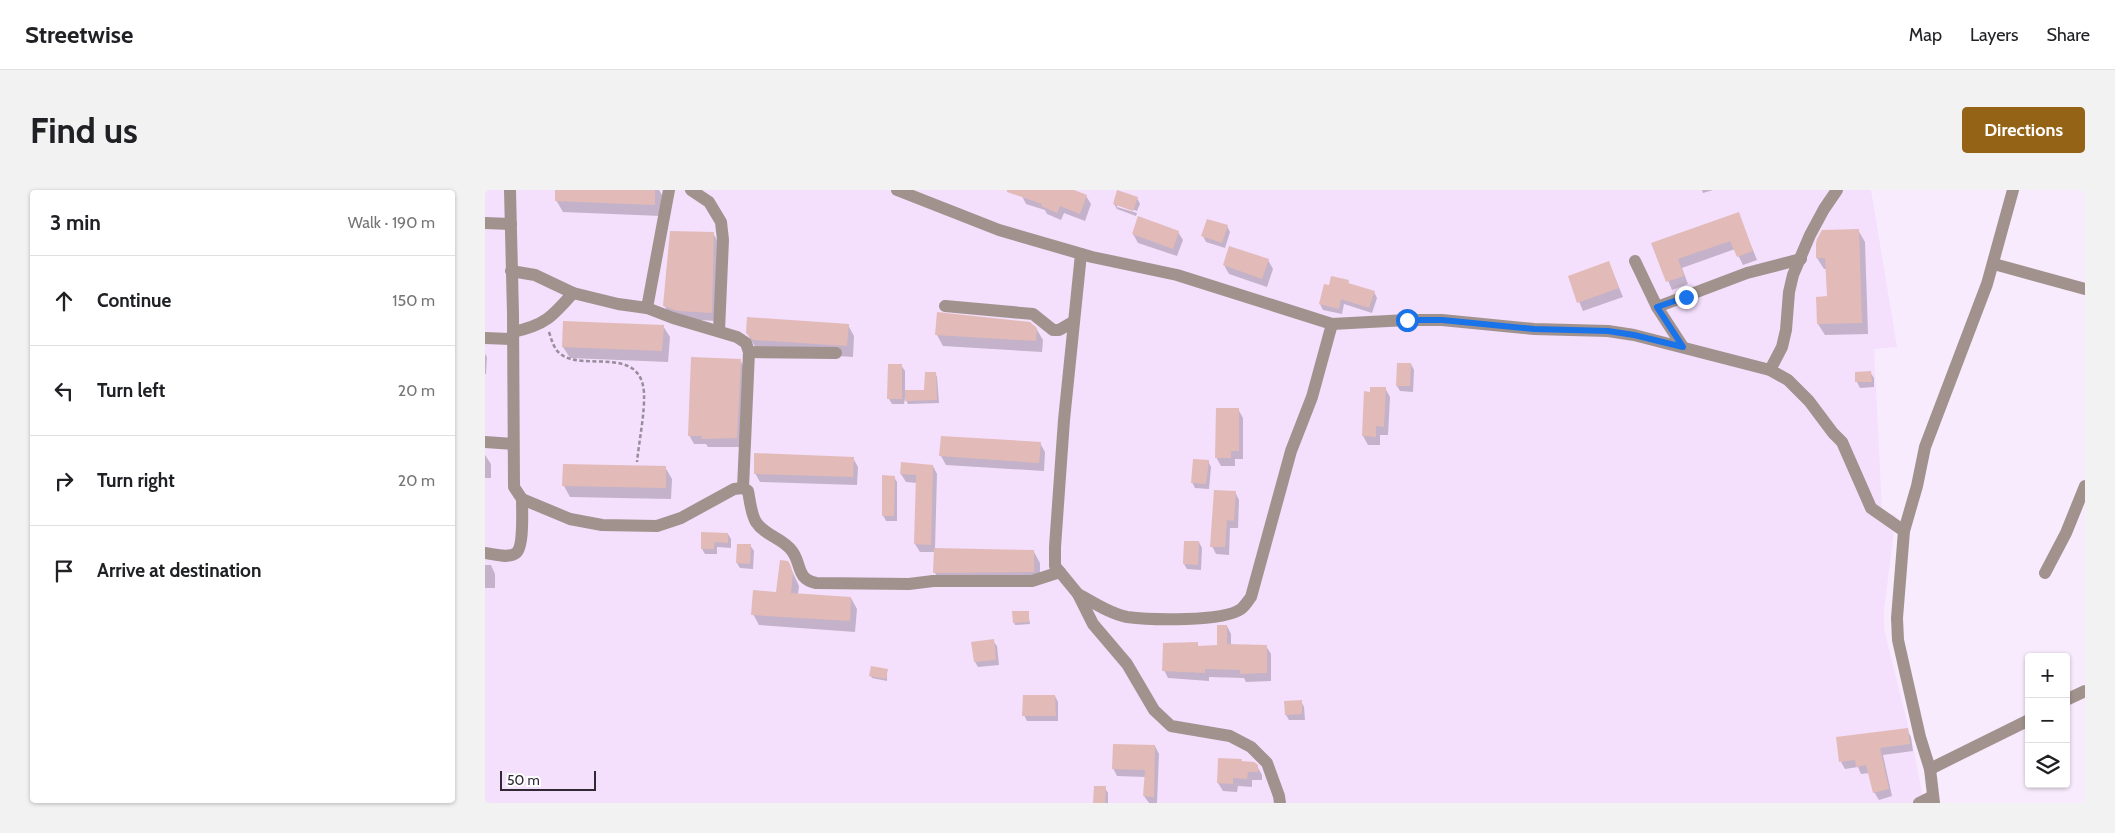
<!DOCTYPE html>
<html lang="en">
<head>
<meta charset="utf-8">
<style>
  :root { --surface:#fff; --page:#f2f2f2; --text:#202124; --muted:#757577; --line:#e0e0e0; --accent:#956315 }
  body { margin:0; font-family:Cabin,sans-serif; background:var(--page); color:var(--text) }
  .controls { position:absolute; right:15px; bottom:15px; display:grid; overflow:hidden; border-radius:5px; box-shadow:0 1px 4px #0004 }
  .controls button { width:45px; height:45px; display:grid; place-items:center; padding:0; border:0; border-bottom:1px solid var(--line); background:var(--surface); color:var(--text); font:25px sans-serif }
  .scale { position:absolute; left:15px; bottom:12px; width:96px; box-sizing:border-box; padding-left:5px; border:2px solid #302833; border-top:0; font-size:14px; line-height:18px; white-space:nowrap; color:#302833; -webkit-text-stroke:4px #fefefe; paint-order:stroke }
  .stop { position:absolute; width:15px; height:15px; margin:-11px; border:4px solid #1a73e8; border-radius:50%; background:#fff }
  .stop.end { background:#1a73e8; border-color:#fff; box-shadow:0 1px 5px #0008 }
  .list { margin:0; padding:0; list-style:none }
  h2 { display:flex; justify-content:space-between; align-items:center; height:65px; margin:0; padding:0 20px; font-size:21px }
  h2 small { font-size:16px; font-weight:400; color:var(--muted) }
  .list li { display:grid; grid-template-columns:32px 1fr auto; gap:15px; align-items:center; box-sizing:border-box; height:90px; padding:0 20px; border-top:1px solid var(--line) }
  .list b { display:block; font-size:19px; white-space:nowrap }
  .list em { font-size:16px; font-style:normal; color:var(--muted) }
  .icon { flex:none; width:28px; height:28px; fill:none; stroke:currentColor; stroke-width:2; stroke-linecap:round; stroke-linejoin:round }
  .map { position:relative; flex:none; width:1600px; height:613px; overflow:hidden; border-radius:5px }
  header { display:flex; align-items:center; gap:30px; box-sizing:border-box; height:70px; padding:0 25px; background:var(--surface); border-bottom:1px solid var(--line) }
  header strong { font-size:24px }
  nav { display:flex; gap:28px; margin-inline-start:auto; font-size:18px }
  .intro { display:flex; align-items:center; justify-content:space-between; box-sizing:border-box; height:120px; padding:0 30px }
  h1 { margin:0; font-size:35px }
  .button { padding:12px 22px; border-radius:5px; background:var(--accent); color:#fff; font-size:18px; font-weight:700 }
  main { display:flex; gap:30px; padding:0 30px }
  aside { flex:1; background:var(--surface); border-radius:5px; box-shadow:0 1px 4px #0004 }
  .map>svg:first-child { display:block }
</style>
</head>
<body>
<header>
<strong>Streetwise</strong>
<nav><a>Map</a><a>Layers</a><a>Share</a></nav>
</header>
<div class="intro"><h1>Find us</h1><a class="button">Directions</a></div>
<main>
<aside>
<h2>3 min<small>Walk · 190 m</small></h2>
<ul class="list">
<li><svg class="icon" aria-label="ahead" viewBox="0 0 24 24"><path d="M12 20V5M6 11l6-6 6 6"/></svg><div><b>Continue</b></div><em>150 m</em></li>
<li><svg class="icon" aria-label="left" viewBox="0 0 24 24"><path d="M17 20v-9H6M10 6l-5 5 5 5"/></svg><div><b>Turn left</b></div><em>20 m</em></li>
<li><svg class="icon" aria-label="right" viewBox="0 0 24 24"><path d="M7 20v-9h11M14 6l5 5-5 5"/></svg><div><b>Turn right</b></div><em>20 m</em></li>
<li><svg class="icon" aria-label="arrive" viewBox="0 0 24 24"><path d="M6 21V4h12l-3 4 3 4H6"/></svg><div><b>Arrive at destination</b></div></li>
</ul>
</aside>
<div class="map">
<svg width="1600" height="613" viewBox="0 0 1600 613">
  <rect width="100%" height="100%" fill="#f8ebfd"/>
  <path fill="#f4dffc" d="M0,0H1386L1412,157L1389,159L1397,322L1411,325L1399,420V439L1428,556L1439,613H0Z"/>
  <g fill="#0003">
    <path d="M71,0H174L177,5L176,26L78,22L71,10Z"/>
    <path d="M539,0H585L601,6L606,14L600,31L579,23L576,30L562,24L560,20L541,14L537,6Z"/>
    <path d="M1217,0H1228L1218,3Z"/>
    <path d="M652,8L655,14L652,21L632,14V17L652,23L651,26L632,19L629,14Z"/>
    <path d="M1253,23L1272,70L1258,75L1250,59L1197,78L1203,94L1187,100L1168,53Z"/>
    <path d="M742,36L745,42L740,58L721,52L718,46Z"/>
    <path d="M1373,40L1380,52L1383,144L1340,145L1333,134L1343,107L1342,79H1339L1332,68Z"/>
    <path d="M693,42L698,50L692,66L653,53L648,44Z"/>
    <path d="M228,43L233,52L231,131L198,129L184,124L179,115Z"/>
    <path d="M783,70L788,79L782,97L744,84L739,75Z"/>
    <path d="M1124,73L1138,107L1098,121L1084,87Z"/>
    <path d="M863,91L864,94L889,102L892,108L887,123L859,114L857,124L838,120L835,114L845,96Z"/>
    <path d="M363,135L369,146L368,167L276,161L269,155L262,143Z"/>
    <path d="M178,136L185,147L183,172L85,168L78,157Z"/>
    <path d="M551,138L558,150L557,162L458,156L452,145Z"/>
    <path d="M0,164L2,167L1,184H0Z"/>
    <path d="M255,170L260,179L256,257H223L221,254H209L204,245Z"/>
    <path d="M926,174L929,180L928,202L915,201L912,196Z"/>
    <path d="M416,175L420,181V201H440L450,183L452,187L454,213L423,214L420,208L419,214H407L404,209Z"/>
    <path d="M1385,182L1389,188V197L1375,198L1372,192L1371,183Z"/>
    <path d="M900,198L905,207L903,245H895V255H883L878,246L886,203Z"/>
    <path d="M753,219L758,228V269H750V276H736L731,267Z"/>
    <path d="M555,253L560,262L559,281L461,275L456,266Z"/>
    <path d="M0,265L6,274V288H0Z"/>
    <path d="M368,268L373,277L372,295L275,292L270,283Z"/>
    <path d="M723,271L726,277L724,299L710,298L707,292Z"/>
    <path d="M448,276L452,284L450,359L549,362L555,373V393L456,394L450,383V362H435L430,354L432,293L421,292L416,284Z"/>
    <path d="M180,277L187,289L186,309L85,307L79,296Z"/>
    <path d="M409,287L412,292V331H401L398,325Z"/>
    <path d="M750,302L754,310L753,338H745L744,365L731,364L727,356Z"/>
    <path d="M243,344L246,349V358L232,357V364H220L217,359Z"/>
    <path d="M714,352L717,358L716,380L702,379L699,374Z"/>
    <path d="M265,355L269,361L268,379L255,378L252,373Z"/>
    <path d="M303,372L314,396L313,404L366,408L372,419L370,442L274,435L268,424L292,403Z"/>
    <path d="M0,375H6L10,384V398H0Z"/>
    <path d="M543,422L545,434L530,435L529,432Z"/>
    <path d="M742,436L746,444V455L781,456L786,464V491L761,492L759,488L724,487V491L683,488L679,480L712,453L714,457H734Z"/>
    <path d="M508,451L512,456L514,475L493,477L490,472Z"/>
    <path d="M402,480V491L387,488L386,486Z"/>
    <path d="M570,506L573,512V531H542L539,525Z"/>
    <path d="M816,511L819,517L820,530H804L801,525Z"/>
    <path d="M1422,540L1426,547L1428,561L1398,565L1407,606L1394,610L1389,602L1384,583L1376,584L1373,577L1360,579L1356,572Z"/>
    <path d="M670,556L674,564L672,613H664L659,606L660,587L632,586L628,578Z"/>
    <path d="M756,570L758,572L772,576L777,585V590H767V597L753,596L752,602L738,601L733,593Z"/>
    <path d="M620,598L623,603V613H610Z"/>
  </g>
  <g fill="#e2bbb8">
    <path d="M70,0H170V15L70,11Z"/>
    <path d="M522,0H589L602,5L595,24L575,16L572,23L556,16L557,14L522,2Z"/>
    <path d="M632,0L653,7L648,21L628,14Z"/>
    <path d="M1254,22L1268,61L1252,67L1245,51L1193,69L1199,86L1181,92L1166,53Z"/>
    <path d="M653,26L694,41L688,59L647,44Z"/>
    <path d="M722,29L743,35L737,53L716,46Z"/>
    <path d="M1374,39L1377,133L1332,134L1331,107L1342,106L1340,68H1331V53L1332,49L1337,40Z"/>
    <path d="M185,41L229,42L227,123L193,121L178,116Z"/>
    <path d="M744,56L784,69L777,89L738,75Z"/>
    <path d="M1124,71L1134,98L1092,113L1083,86Z"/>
    <path d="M846,86L864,90L863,93L890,101L884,118L856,109L854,119L834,114L839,94L844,95Z"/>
    <path d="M452,122L545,132L552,138L551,151L450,145Z"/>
    <path d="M262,127L364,134L362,156L268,150L261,143Z"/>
    <path d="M78,131L179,135L177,161L77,157Z"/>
    <path d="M206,167L256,169L252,248L216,249L217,246H203Z"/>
    <path d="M912,173H926L925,196H911Z"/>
    <path d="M403,174H417V209H402Z"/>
    <path d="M1386,181L1387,192H1370V182Z"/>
    <path d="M440,182H451L452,210L420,211V200H439Z"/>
    <path d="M885,197H901L899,237L891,236V247L877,246L879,201L885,202Z"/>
    <path d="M731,218H754V261H746V268H730Z"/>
    <path d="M456,246L556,252L554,273L454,266Z"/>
    <path d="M269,263L369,267L368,287L269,284Z"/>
    <path d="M708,269L724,270L721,294L706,293Z"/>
    <path d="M416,272L448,275L446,355L429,354L431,285L415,284Z"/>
    <path d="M78,274L181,276V298L77,296Z"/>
    <path d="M397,285L410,286L409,326H397Z"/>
    <path d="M729,300L751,301L749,331L742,330L740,357H725Z"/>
    <path d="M216,342L243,343V353L229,352V359H216Z"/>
    <path d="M699,351H714L713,375L698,374Z"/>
    <path d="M252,354H266L265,374L251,373Z"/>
    <path d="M449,358L549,360V382L448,383Z"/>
    <path d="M295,370L303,371L305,374L308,384L306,403L366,407L365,431L266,425L268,400L291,402Z"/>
    <path d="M527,421H544V432L528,433Z"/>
    <path d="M732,435H742V454L782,455V483L755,484V480L720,479V483L677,481L678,453L713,452V456L732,455Z"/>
    <path d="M509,449L511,470L489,472L486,452Z"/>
    <path d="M386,476L403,479L401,489L384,486Z"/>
    <path d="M538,505H570L571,526H537Z"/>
    <path d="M817,510V524L800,525L799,511Z"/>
    <path d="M1423,538L1425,554L1395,558L1404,599L1388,603L1381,575L1371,577L1370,570L1354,572L1351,547Z"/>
    <path d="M628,554L670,555L669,607L658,606L660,580L627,579Z"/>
    <path d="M733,568L757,569L756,571L769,572L773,575V582H763L762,589L748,588V594L732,593Z"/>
    <path d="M609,596H621L620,613H608Z"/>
  </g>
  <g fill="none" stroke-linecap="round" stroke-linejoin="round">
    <path stroke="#978d9b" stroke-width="2.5" stroke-dasharray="4 2.5" stroke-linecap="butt" d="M64,142C67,151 69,160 77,165C100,181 156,155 159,203C160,223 154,251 152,272"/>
    <g stroke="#a2928e" stroke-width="12">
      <path d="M25,0L28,124L29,297L37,309L85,329L117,335L172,336L196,328L249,299L258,298L263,301C265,311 266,324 271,332C280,346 298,348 307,361C317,374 311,389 331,393L424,394L448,391H547L575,382"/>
      <path d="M206,0L224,12L236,32L238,50L234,141"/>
      <path d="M412,0L514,40L607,67L692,85L847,134L922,130H957L1049,139L1123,141L1149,145L1285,180L1303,190L1324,211L1348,243L1357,252L1386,318L1419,341"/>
      <path d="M0,33L26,34"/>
      <path d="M596,64L579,230L570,357V376L593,404L608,434L642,474L669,520L686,536L745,546L766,557L782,573L794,606L795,613"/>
      <path d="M1150,71L1172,117L1198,157"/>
      <path d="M1509,74L1600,99"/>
      <path d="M26,81L50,85L88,103L133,114L162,118L188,128L252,147L261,153L264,162L258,298"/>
      <path d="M460,116L548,124L568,140H574L588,132"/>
      <path d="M1172,117L1262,83L1316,69"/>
      <path d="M162,118L184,0"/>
      <path d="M28,142C60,135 67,127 88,103"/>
      <path d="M0,148L28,149"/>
      <path d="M264,162L351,163"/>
      <path d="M1285,180L1297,157L1301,140L1304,102L1308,85L1325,45L1339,19L1352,0"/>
      <path d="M0,252L28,254"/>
      <path d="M0,363C9,364 23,369 31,363C39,357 37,320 37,309"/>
      <path d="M1560,383L1581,343L1600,296"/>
      <path d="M593,404C608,412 625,424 642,427C665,430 738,432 756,419C760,416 763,411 766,407L806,261L827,207L847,134"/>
      <path d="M1581,510L1600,501"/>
      <path d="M1445,579L1544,530"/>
      <path d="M1434,613L1448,606"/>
      <path d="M1449,613L1445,579L1435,547L1413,450L1412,428L1419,341L1432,296L1440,257L1502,94L1528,0"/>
    </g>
  </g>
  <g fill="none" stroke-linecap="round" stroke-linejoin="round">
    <path stroke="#1a73e8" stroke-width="6" d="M922,130H957L1049,139L1123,141L1149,145L1198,157L1172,117L1201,107"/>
  </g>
</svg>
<div class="controls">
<button>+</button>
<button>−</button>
<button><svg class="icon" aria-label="layers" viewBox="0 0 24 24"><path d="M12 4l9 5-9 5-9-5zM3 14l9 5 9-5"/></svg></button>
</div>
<div class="scale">50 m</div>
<div class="stop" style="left:922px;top:130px"></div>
<div class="stop end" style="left:1201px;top:107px"></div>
</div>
</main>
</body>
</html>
